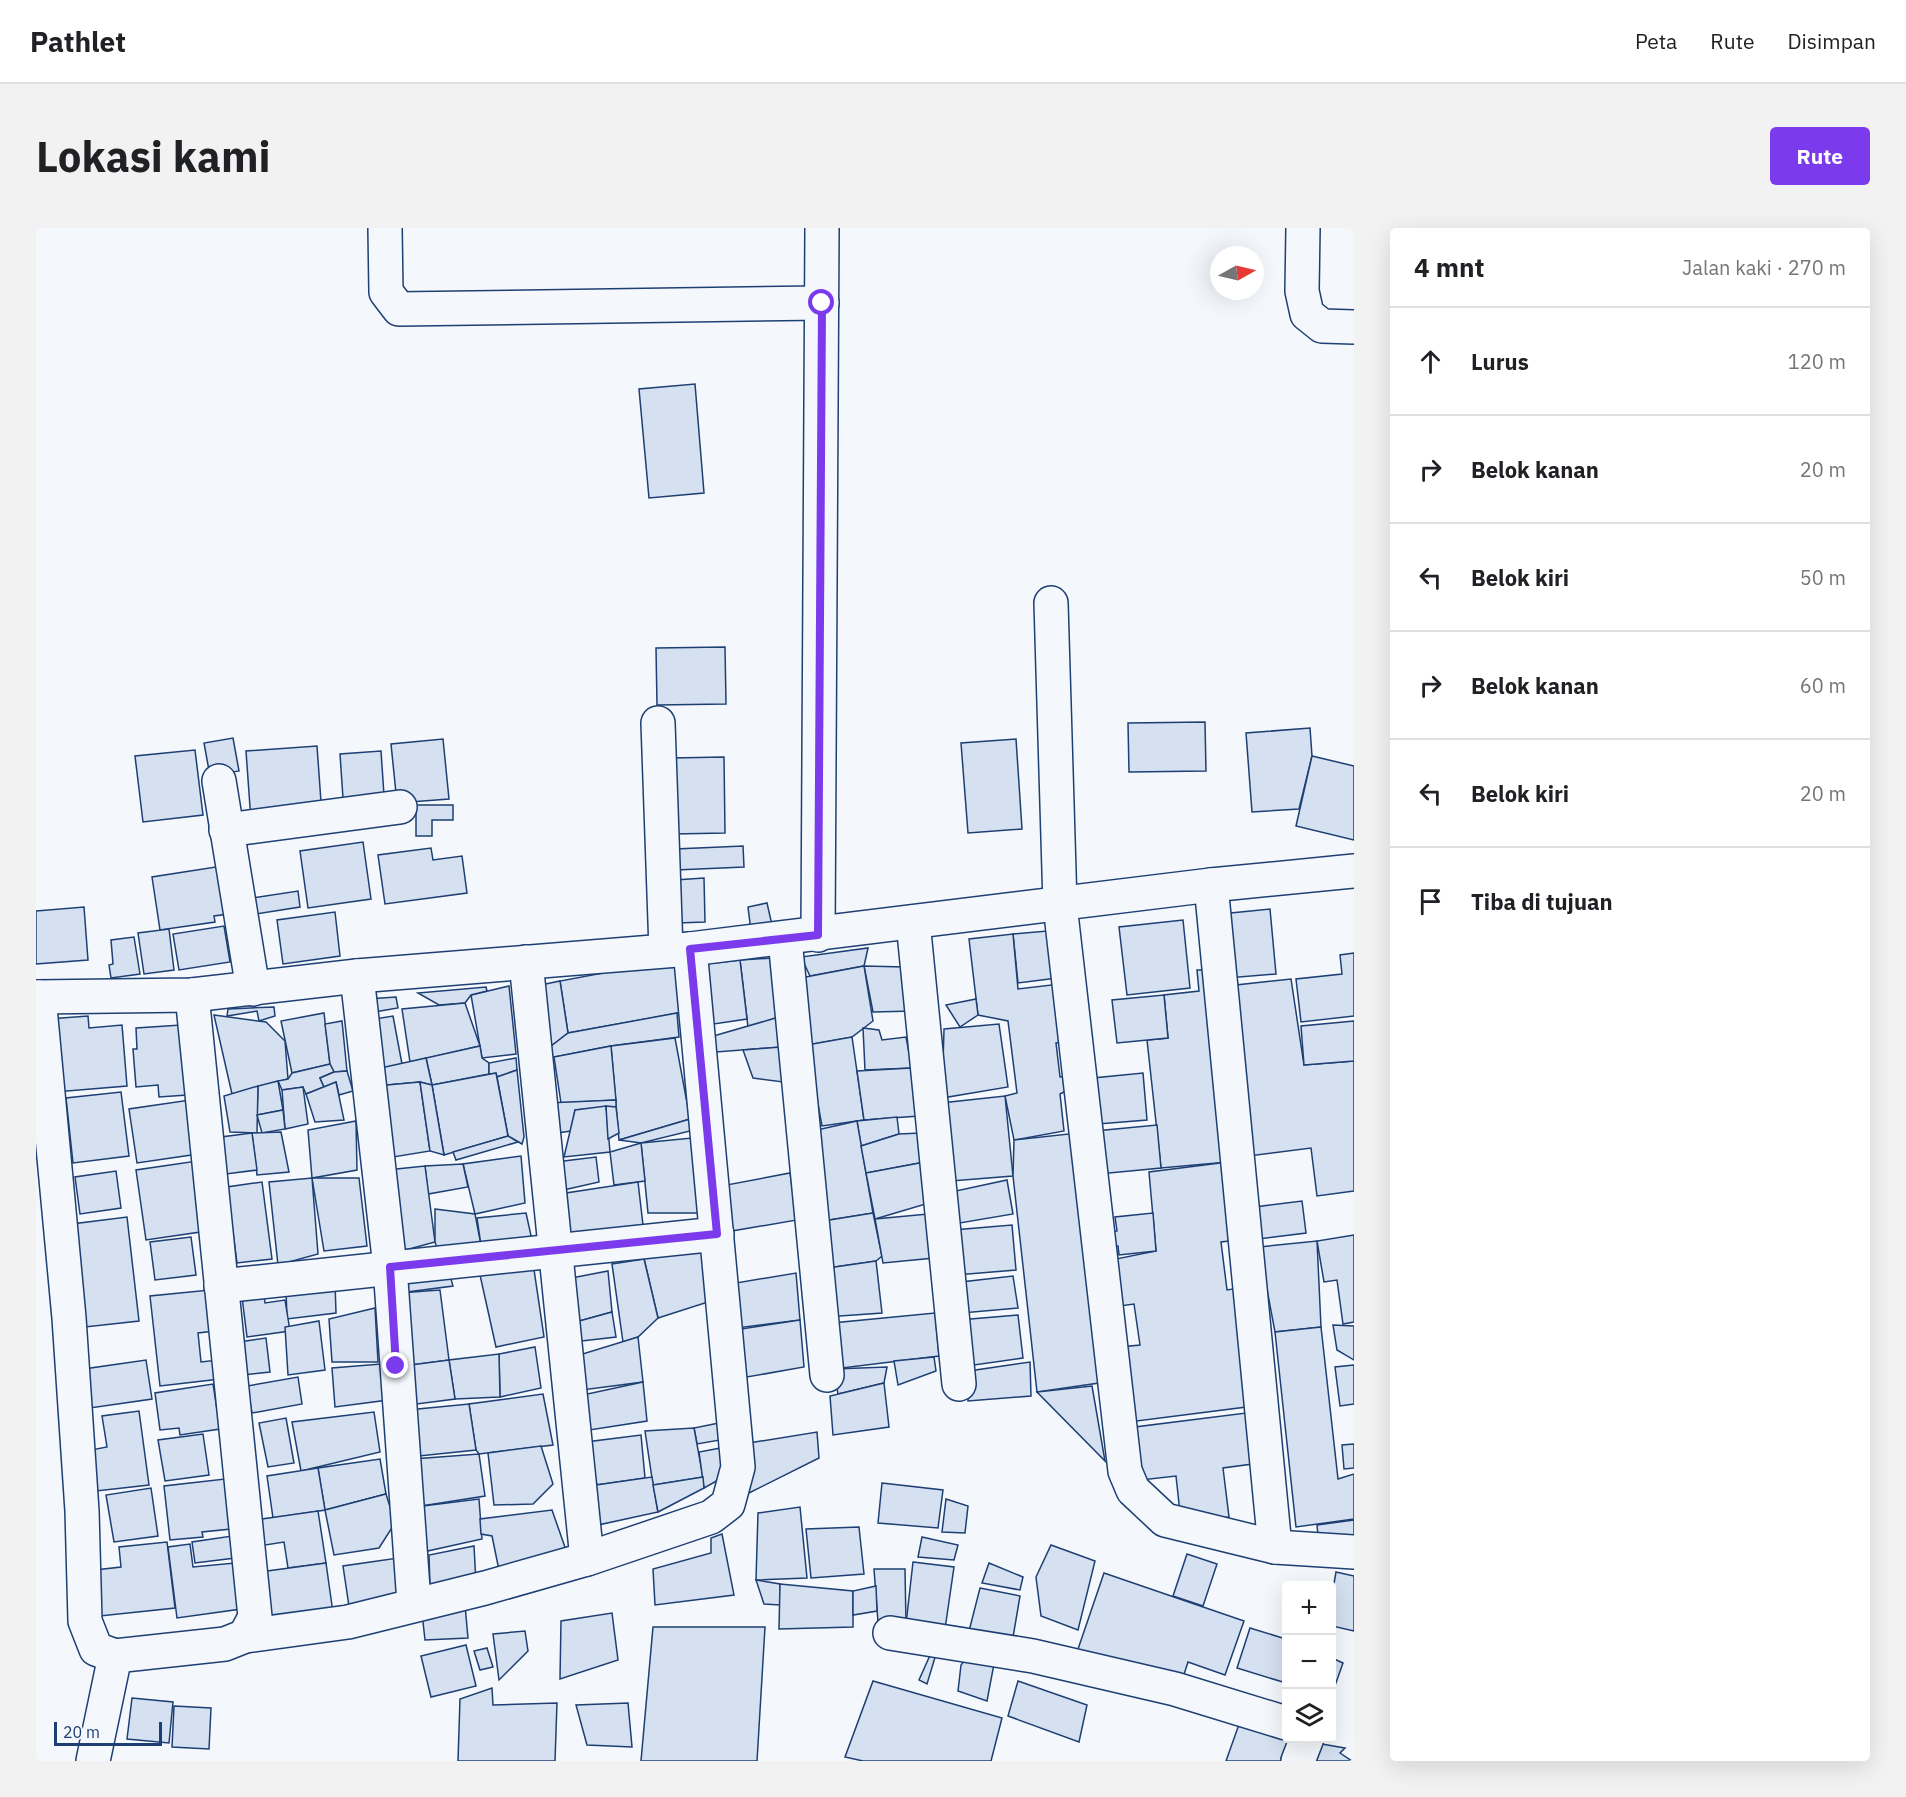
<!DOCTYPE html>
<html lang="id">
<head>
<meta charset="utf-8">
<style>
  :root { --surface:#fff; --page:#f2f2f2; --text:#202124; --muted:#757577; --line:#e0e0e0; --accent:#7c3aed }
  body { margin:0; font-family:"IBM Plex Sans",sans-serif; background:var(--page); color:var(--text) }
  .controls { position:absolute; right:18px; bottom:18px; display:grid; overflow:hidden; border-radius:6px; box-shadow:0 6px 24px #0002 }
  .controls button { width:54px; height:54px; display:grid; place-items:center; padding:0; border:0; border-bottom:2px solid var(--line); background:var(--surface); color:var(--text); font:30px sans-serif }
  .compass { position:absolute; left:1174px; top:18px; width:54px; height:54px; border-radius:50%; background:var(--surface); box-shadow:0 6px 24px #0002; rotate:82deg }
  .scale { position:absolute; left:18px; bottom:15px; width:108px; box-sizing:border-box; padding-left:6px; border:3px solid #1d3f73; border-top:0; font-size:16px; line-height:21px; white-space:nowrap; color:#1d3f73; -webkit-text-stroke:4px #f4f7fb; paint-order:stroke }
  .stop { position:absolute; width:18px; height:18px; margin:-14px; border:4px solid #7c3aed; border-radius:50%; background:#fff }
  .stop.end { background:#7c3aed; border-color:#fff; box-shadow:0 2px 6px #0008 }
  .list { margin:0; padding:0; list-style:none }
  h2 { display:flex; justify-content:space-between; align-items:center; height:78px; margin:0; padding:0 24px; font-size:26px }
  h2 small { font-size:20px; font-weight:400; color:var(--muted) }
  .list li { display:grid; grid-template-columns:39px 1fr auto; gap:18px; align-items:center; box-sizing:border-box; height:108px; padding:0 24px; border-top:2px solid var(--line) }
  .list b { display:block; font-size:22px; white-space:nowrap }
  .list em { font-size:20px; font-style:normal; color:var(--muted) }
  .icon { flex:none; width:33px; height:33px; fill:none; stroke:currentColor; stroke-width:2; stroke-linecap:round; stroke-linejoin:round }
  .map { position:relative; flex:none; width:1318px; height:1533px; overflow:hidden; border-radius:6px }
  header { display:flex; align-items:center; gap:36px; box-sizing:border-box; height:84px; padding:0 30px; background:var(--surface); border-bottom:2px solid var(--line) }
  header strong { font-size:28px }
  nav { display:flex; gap:33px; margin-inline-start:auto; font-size:21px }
  .intro { display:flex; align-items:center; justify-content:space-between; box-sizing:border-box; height:144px; padding:0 36px }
  h1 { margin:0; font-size:42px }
  .button { padding:15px 27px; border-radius:6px; background:var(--accent); color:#fff; font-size:21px; font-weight:700 }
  main { display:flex; gap:36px; padding:0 36px }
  aside { flex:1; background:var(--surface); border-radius:6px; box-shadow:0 6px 24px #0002 }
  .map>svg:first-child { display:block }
</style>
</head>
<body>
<header>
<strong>Pathlet</strong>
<nav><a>Peta</a><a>Rute</a><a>Disimpan</a></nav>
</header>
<div class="intro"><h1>Lokasi kami</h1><a class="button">Rute</a></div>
<main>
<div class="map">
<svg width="1318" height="1533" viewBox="0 0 1318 1533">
  <rect width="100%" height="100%" fill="#f4f7fb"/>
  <g fill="#d5e0f0" stroke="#1d3f73" stroke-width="1.5">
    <path d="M659,156L668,265L613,270L603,161Z"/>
    <path d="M689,419L690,476L621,477L620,420Z"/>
    <path d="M1169,494L1170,543L1093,544L1092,495Z"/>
    <path d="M1274,500L1276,528L1263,581L1216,584L1210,505Z"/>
    <path d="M197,510L203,543L174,548L168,515Z"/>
    <path d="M407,511L413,571L361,575L355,516Z"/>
    <path d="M980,511L986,601L932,605L925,515Z"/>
    <path d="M281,518L286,588L215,593L210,523Z"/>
    <path d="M159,522L167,587L107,594L99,528Z"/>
    <path d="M345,523L349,582L308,585L304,526Z"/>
    <path d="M1276,528L1318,538V612L1260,598Z"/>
    <path d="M688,529L689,605L637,606L635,530Z"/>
    <path d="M380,577H417V592H396V608H380Z"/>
    <path d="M327,614L335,671L272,680L264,623Z"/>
    <path d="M707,618L708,639L640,642L639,621Z"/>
    <path d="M395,620L397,632L426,628L431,665L349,676L342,627Z"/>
    <path d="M186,638L193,686L178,688L179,694L124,702L116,649Z"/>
    <path d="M668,650L669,694L641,695L639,652Z"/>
    <path d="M262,663L264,679L220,686L217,670Z"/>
    <path d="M731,675L736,697L715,703L712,679Z"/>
    <path d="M48,679L52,732L0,736V683Z"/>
    <path d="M1234,681L1240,746L1191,750L1185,686Z"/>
    <path d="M299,684L304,728L247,736L241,692Z"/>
    <path d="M1147,692L1154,760L1091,767L1083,699Z"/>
    <path d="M188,698L194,734L143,742L137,706Z"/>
    <path d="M133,701L138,742L108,746L102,705Z"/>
    <path d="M1023,702L1029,749L982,755L977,706Z"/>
    <path d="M977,706L982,761L1024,756L1031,814L1020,815L1024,849L1031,848L1032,862L1024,866L1028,903L978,912L969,868L981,865L972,793L942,787L933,711Z"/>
    <path d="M98,709L104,746L75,750L73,737L77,736L75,712Z"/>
    <path d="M832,720L828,738L774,748L765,729Z"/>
    <path d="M1318,725V788L1265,794L1260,751L1306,746L1304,727Z"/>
    <path d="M737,730L743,789L712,799L704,732Z"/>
    <path d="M642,731L648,784L532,805L524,753Z"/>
    <path d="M704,732L711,791L671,797L662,737Z"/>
    <path d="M828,738L869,739L878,783L837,784Z"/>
    <path d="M828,738L837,793L816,809L771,817L759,751Z"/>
    <path d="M1161,742H1169L1192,934L1125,940L1111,812L1132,810L1128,767L1163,763Z"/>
    <path d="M1255,751L1268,837L1318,833V963L1281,968L1275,920L1213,928L1191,758Z"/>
    <path d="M524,753L532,805L510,822L500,758Z"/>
    <path d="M473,758L480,826L446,830L435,767Z"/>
    <path d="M450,759L451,763L435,767L429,775L403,777L382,765Z"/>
    <path d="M1128,767L1132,810L1081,815L1076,772Z"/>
    <path d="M360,769L362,780L332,785L331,771Z"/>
    <path d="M940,771L942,787L924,799L910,777Z"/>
    <path d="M429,775L444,818L374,834L366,781Z"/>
    <path d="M238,779L239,788L223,793L221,783L191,788L192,781Z"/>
    <path d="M288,785L294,836L256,845L245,793Z"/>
    <path d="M641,785L643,809L575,818L518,829L510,822L532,805Z"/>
    <path d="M178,787L230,794L249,813L252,851L196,866Z"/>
    <path d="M52,788L53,800L86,797L91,858L19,864L12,791Z"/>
    <path d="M357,788L366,836L340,841L333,792Z"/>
    <path d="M743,789L745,819L680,824L674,809Z"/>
    <path d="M306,793L311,843L298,844L294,836L289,796Z"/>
    <path d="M1318,793V833L1268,837L1265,798Z"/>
    <path d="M963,796L972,859L906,870L908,801Z"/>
    <path d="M145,797L151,867L123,869L122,857L100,859L97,821H101L100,800Z"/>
    <path d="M827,800L843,802L846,812L870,809L876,840L829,842Z"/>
    <path d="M816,809L828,892L786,898L771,817Z"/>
    <path d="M639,810L654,891L583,912L575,818Z"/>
    <path d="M444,818L446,830L453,835V846L396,857L390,830Z"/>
    <path d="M575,818L580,872L525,875L518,829Z"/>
    <path d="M745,819L747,854L717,850L707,822Z"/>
    <path d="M390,830L396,857L384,854L340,858V841Z"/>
    <path d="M480,830L481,842L461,849L460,845L453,846V835Z"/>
    <path d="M294,836L298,844L284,850L288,859L270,866L267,859L246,862L242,853L252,851L256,845Z"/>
    <path d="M876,840L883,888L828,892L821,843Z"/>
    <path d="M481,842L488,909L486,916L472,908L461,849Z"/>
    <path d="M311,843L317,863L303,867L300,854L288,859L284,850L298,844Z"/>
    <path d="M460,845L472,908L408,927L396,857Z"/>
    <path d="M1107,845L1111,892L1062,896L1057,850Z"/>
    <path d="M242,853L247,882L221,887L222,858Z"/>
    <path d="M300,854L308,892L279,894L270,866Z"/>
    <path d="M384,854L394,923L351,930L340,858Z"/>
    <path d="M384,854L396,857L408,927L394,923Z"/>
    <path d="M222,858L221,905L194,904L188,868Z"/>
    <path d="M267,859L272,896L249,901L246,862Z"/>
    <path d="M85,864L93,928L37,935L30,870Z"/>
    <path d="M969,868L977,948L915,953L905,875Z"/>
    <path d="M154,872L162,926L101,935L93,881Z"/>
    <path d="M580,872V879L539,882L535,903L514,906L510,875Z"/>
    <path d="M570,878L574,924L528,929L539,882Z"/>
    <path d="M570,878L580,879L583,905L572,911Z"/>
    <path d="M247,882L249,901L226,905L221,887Z"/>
    <path d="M861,889L863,906L825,918L821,893Z"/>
    <path d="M654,891V903L605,915L583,912Z"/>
    <path d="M320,893L321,942L276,950L272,902Z"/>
    <path d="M821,893L837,985L781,994L772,904Z"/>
    <path d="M1121,897L1125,940L1063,946L1059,903Z"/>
    <path d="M245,904L253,944L221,947L216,905Z"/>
    <path d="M216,905L221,942L190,946L185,909Z"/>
    <path d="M885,905L889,934L830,945L825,918L863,906Z"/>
    <path d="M1042,905L1063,1155L1001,1164L977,948L978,912Z"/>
    <path d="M472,908L482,914L420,932L417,924Z"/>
    <path d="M656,910L663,985H612L605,915Z"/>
    <path d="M605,915L609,953L578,957L574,924Z"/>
    <path d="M485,928L489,975L439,986L427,936Z"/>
    <path d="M560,929L563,954L523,963L520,934Z"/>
    <path d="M161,933L171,1003L110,1012L100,942Z"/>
    <path d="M889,934L893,975L839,991L830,945Z"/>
    <path d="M1192,934L1202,1012L1185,1014L1191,1062L1203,1060L1218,1178L1093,1194L1084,1119L1104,1117L1098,1076L1076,1079L1070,1033L1120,1023L1113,944Z"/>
    <path d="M427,936L432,959L392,966L389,938Z"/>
    <path d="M389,938L399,1014L362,1024L351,942Z"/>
    <path d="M80,943L85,980L44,986L39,949Z"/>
    <path d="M754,945L761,992L684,1005L685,958Z"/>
    <path d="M276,950H323L331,1018L288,1023Z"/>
    <path d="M276,950L282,1026L242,1037L233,954Z"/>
    <path d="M971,952L977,986L918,996L915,964Z"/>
    <path d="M226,954L236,1031L201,1035L191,959Z"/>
    <path d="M602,954L607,997L525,1007L530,965Z"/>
    <path d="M1266,973L1270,1005L1223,1011L1219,979Z"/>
    <path d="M399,981L439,986L445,1017L403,1026L399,1014Z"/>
    <path d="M490,985L496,1012L445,1017L441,990Z"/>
    <path d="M837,985L846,1028L840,1033L785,1041L781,994Z"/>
    <path d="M1117,985L1120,1023L1083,1027L1082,1018L1071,1019L1070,1005L1081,1003L1079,989Z"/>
    <path d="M892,986L898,1030L847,1035L839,991Z"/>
    <path d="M91,989L103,1093L49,1099L36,996Z"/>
    <path d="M976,997L980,1042L920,1047L917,1002Z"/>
    <path d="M1318,1007V1094L1307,1096L1301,1052L1288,1054L1281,1013Z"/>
    <path d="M155,1009L160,1047L119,1052L114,1014Z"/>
    <path d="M1281,1013L1285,1099L1239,1104L1223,1019Z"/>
    <path d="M669,1014L672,1074L622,1090L606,1022Z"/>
    <path d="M608,1031L622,1090L602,1109L587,1114L576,1036Z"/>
    <path d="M840,1033L846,1085L790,1089L785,1041Z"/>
    <path d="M497,1035L508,1109L460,1119L442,1038Z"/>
    <path d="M572,1043L576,1084L536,1095L525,1052Z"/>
    <path d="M413,1044L417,1058L363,1065L366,1048Z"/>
    <path d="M760,1045L764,1092L701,1100L694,1056Z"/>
    <path d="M977,1048L982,1080L926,1085L925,1054Z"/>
    <path d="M299,1054L300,1085L251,1091L250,1062Z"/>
    <path d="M227,1058L229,1075L249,1072L254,1103L211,1109L205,1061Z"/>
    <path d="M174,1062L179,1103L162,1105L165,1134L182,1132L184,1151L124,1158L114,1068Z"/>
    <path d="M404,1062L413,1132L361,1139L363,1065Z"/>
    <path d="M339,1080L342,1134H296L293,1091Z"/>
    <path d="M576,1084L580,1109L537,1114L536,1095Z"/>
    <path d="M899,1085L903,1128L798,1141L796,1095Z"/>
    <path d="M982,1087L987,1130L931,1138L923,1092Z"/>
    <path d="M764,1092L768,1139L711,1149L692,1103Z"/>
    <path d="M283,1093L289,1142L252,1147L249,1099Z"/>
    <path d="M1297,1097L1318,1098V1132L1301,1122Z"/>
    <path d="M1285,1099L1302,1251L1318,1246V1291L1260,1299L1239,1104Z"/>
    <path d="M602,1109L607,1154L546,1162L540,1128Z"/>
    <path d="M230,1110L234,1144L207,1147L203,1114Z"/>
    <path d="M499,1119L505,1160L464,1169L463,1126Z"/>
    <path d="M463,1126L464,1169L419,1171L413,1132Z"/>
    <path d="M898,1129L900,1143L862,1157L858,1133Z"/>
    <path d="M110,1132L116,1171L54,1180L48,1141Z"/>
    <path d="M413,1132L419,1171L373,1177L367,1138Z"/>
    <path d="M994,1134L995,1168L932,1173L933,1143Z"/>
    <path d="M345,1136L352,1172L299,1179L296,1140Z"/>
    <path d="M1318,1137V1176L1304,1178L1299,1139Z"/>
    <path d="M851,1139L848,1155L802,1166L798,1141Z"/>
    <path d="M262,1149L266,1176L216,1185L211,1158Z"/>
    <path d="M607,1154L611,1193L547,1203L542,1168Z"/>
    <path d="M848,1155L853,1199L797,1207L794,1168Z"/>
    <path d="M177,1156L184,1201L144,1207L143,1200L124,1202L119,1165Z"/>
    <path d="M1056,1158L1069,1233L1001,1164Z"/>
    <path d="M507,1166L517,1217L443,1226L440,1222L433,1176Z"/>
    <path d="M433,1176L440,1222L383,1228L372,1182Z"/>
    <path d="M103,1183L113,1257L60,1263L55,1222L71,1219L66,1188Z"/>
    <path d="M338,1184L344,1224L265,1243L256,1194Z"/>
    <path d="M1218,1184L1224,1235L1187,1240L1193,1289L1145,1294L1140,1248L1105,1252L1099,1199Z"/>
    <path d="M250,1190L258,1235L232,1239L223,1195Z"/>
    <path d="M688,1194L690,1211L661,1216L658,1200Z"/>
    <path d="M658,1200L667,1249L617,1257L609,1203Z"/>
    <path d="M781,1204L783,1230L713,1265V1215Z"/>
    <path d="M167,1206L173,1247L129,1253L122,1212Z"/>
    <path d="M605,1207L609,1250L561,1257L550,1214Z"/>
    <path d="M1318,1216V1240L1308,1241L1306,1217Z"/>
    <path d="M505,1218L517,1256L497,1276L458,1277L452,1225Z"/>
    <path d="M690,1219L693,1246L668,1260L663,1224Z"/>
    <path d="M443,1226L449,1268L379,1279L377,1231Z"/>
    <path d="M344,1231L350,1266L289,1282L282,1240Z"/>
    <path d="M282,1240L289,1282L237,1290L231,1248Z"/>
    <path d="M616,1249L622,1284L562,1297L553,1258Z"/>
    <path d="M667,1249L668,1260L622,1284L617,1257Z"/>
    <path d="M189,1251L195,1301L166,1304L167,1309L134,1312L128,1258Z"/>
    <path d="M846,1255L907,1262L902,1300L842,1295Z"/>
    <path d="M115,1260L122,1308L78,1314L70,1267Z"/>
    <path d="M350,1266L359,1295L343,1320L298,1327L289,1282Z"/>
    <path d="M443,1271L446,1311L387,1324L379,1279Z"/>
    <path d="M910,1271L932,1278L929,1305L906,1304Z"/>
    <path d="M764,1279L771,1350L720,1352L722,1285Z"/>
    <path d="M516,1282L531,1325L464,1347L456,1308L445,1306L444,1291Z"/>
    <path d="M282,1283L290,1335L252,1340L248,1314L223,1318L219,1292Z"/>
    <path d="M1318,1292V1317L1283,1318L1281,1297Z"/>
    <path d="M823,1299L828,1346L775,1350L770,1301Z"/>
    <path d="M686,1306L698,1367L619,1377L617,1341L675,1325V1310Z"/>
    <path d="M196,1308L199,1330L159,1335L156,1314Z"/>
    <path d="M886,1309L922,1317L918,1332L882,1329Z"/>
    <path d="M131,1314L139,1380L64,1388L59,1342L85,1339L83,1319Z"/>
    <path d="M154,1316L157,1339L199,1335L205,1381L141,1390L132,1319Z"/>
    <path d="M1015,1317L1059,1333L1042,1402L1005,1388L1000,1349Z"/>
    <path d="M438,1318L440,1355L394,1359L393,1327Z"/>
    <path d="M1151,1326L1181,1336L1167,1378L1137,1368Z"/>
    <path d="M362,1330L365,1361L342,1384L314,1385L307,1338Z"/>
    <path d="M877,1334L918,1339L909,1401L870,1396Z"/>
    <path d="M290,1335L298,1392L232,1401L224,1344Z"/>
    <path d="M953,1335L987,1349L984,1362L946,1355Z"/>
    <path d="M838,1341H869L870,1396L842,1394Z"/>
    <path d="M1300,1344L1318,1348V1403L1296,1398V1367Z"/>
    <path d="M1068,1345L1208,1393L1189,1447L1152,1434L1144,1459L1041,1424Z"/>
    <path d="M720,1352L744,1356V1377L728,1376Z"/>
    <path d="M744,1356L817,1363V1399L743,1401Z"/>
    <path d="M840,1358L841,1383L817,1387V1363Z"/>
    <path d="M944,1360L984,1368L975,1421L931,1411Z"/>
    <path d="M429,1377L432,1410L389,1412L386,1385Z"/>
    <path d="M576,1385L582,1432L524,1451L525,1393Z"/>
    <path d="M617,1399H729L721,1533H605Z"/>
    <path d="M1214,1400L1250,1411V1455L1201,1440Z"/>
    <path d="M489,1403L492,1423L463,1452L457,1406Z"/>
    <path d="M430,1417L440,1458L395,1469L385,1428Z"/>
    <path d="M451,1420L457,1439L444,1442L438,1423Z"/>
    <path d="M895,1425L900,1426L891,1456L883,1452Z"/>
    <path d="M1296,1430L1307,1435L1296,1466Z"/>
    <path d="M928,1433L958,1436L951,1473L922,1463L925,1437Z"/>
    <path d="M837,1453L966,1490L955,1533H827L809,1529Z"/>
    <path d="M982,1453L1051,1477L1043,1514L972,1488Z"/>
    <path d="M456,1460L457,1477L521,1475L519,1533H422L424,1471Z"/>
    <path d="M96,1470L137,1474L133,1515L91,1511Z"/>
    <path d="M592,1475L596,1519L551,1517L540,1477Z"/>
    <path d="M138,1478L175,1480L173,1521L136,1519Z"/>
    <path d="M1206,1488L1254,1510L1245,1530L1247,1533H1190Z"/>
    <path d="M1280,1515L1309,1520L1304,1525L1316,1533H1274Z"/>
  </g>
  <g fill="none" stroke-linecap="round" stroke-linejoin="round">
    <g stroke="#1d3f73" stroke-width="36">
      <g id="minor">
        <path d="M349,0L350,64L363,81L786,75"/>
        <path d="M1267,0L1266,63L1271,86L1286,98L1318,99"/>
        <path d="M1015,375L1024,677L1089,1243L1097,1262L1129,1292L1239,1319L1318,1324"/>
        <path d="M622,495L630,722"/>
        <path d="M183,553L217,761"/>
        <path d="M190,602L364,579"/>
        <path d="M1175,657L1239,1319"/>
        <path d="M877,694L923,1156"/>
        <path d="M782,707L786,0"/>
        <path d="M749,711L791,1147"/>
        <path d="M490,734L551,1331"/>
        <path d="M321,748L354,1039L378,1375"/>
        <path d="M0,769L156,767L321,748L654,721L1175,657L1318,643"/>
        <path d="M3,769L33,1090L46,1283L49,1393L60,1421L79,1428"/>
        <path d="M185,1058L681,1006"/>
        <path d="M854,1405L997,1428L1139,1461L1250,1495"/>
        <path d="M209,1408L312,1394L449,1360L551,1331L675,1289L692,1276L702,1239L654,721"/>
        <path d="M57,1533L79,1428L189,1416L209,1408L219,1389L156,767"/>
        <path d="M1262,1533L1271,1510"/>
      </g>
    </g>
    <use href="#minor" stroke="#f4f7fb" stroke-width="33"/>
  </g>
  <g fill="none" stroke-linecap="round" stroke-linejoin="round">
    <path stroke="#7c3aed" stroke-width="8" d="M360,1138L354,1039L681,1006L654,721L782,707L786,75"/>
  </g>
</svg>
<div class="controls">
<button>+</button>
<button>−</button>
<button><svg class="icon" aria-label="layers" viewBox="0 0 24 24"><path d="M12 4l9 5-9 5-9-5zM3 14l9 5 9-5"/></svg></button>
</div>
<svg class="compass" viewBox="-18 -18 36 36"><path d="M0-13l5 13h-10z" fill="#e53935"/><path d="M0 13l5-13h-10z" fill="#757577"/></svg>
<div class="scale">20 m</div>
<div class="stop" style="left:786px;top:75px"></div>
<div class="stop end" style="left:360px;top:1138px"></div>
</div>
<aside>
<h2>4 mnt<small>Jalan kaki · 270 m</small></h2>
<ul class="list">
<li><svg class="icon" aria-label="ahead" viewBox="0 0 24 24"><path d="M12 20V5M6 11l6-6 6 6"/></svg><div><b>Lurus</b></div><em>120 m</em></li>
<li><svg class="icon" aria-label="right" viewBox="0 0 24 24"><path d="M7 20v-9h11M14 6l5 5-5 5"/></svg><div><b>Belok kanan</b></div><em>20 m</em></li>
<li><svg class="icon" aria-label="left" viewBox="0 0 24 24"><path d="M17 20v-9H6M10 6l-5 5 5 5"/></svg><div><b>Belok kiri</b></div><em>50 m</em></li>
<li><svg class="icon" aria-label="right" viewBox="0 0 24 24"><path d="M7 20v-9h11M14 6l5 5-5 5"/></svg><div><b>Belok kanan</b></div><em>60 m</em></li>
<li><svg class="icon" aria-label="left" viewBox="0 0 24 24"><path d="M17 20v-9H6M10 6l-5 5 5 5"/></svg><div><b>Belok kiri</b></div><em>20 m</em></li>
<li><svg class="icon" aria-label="arrive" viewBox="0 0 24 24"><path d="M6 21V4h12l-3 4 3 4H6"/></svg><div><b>Tiba di tujuan</b></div></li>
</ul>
</aside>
</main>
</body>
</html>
